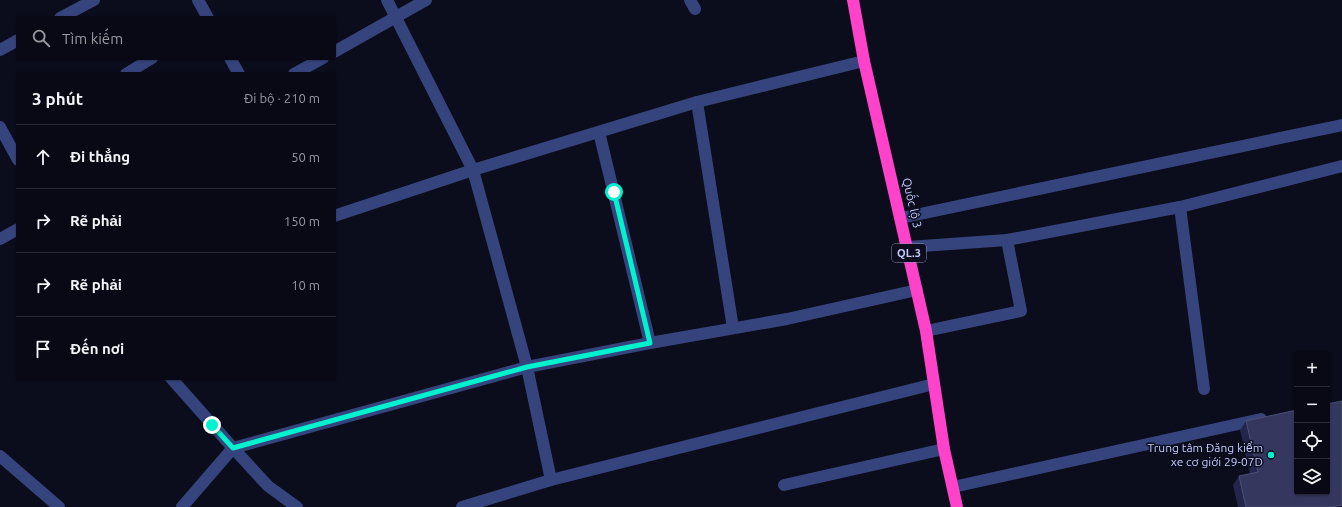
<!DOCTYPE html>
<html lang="vi">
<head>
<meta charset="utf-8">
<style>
  :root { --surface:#080915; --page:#11121e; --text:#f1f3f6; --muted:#989aa0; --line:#292a34 }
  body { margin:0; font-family:Ubuntu,sans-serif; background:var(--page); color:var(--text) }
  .controls { position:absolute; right:12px; bottom:12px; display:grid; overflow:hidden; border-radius:4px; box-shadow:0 1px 3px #0004 }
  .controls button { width:36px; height:36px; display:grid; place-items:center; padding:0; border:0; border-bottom:1px solid var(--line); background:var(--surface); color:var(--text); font:20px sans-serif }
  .stop { position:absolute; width:12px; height:12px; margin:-9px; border:3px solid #00f2cf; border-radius:50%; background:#fff }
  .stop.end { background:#00f2cf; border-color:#fff; box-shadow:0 1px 4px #0008 }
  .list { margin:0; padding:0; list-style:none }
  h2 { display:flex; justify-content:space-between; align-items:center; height:52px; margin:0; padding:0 16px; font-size:17px }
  h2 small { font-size:13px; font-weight:400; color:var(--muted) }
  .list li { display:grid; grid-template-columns:26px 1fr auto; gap:12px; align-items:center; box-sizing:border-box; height:64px; padding:0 16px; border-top:1px solid var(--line) }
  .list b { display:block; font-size:15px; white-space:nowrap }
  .list em { font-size:13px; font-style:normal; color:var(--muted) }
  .icon { flex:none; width:22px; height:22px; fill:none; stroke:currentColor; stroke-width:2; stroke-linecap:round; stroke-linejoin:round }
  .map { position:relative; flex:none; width:1342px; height:507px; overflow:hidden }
  .search { position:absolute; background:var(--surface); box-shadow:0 1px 3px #0004; left:16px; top:16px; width:320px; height:44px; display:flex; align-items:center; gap:10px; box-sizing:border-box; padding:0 14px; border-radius:4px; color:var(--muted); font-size:15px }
  .panel { position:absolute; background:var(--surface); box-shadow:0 1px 3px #0004; left:16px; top:72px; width:320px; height:308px; border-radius:4px }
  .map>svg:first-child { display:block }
</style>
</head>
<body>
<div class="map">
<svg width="1342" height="507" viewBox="0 0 1342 507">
  <rect width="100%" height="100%" fill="#0b0c1c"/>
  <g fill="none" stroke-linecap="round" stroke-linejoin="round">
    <g stroke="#35447c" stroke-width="12">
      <path d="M198,0L208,18"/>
      <path d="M387,0L473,170L527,367L551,480"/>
      <path d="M690,0L695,9"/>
      <path d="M60,18L94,0"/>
      <path d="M0,50L18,40"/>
      <path d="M334,52L426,0"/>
      <path d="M230,58L239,74"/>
      <path d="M126,74L152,58"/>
      <path d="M294,74L323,58"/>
      <path d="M697,102L733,328"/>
      <path d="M0,127L18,160"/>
      <path d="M599,132L650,343"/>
      <path d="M1180,207L1204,389"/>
      <path d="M334,216L473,170L697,102L864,61"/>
      <path d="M901,218L1342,125"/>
      <path d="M0,239L18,229"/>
      <path d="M908,247L1007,240"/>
      <path d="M926,331L1021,311L1007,240L1180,207L1342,166"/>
      <path d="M171,378L233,448L527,367L650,343L787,319L917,290"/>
      <path d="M0,456L59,507"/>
      <path d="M784,485L944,449"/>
      <path d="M953,487L1261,419"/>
      <path d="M182,507L233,448L268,486L297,507"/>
      <path d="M462,507L551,480L934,384"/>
    </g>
    <path stroke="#ff42ca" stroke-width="12" d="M853,0L864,61L926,331L944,449L957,507"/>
  </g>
  <path fill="#23254c" d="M1246,421L1342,507H1238L1233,485L1239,476L1250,474L1240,430Z"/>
  <path fill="#121330" d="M1342,505V507H1331Z"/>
  <path fill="#35375f" stroke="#4c4f78" d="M1342,401V505L1331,507H1246L1239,476L1258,472L1246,421L1297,410V492H1327V404Z"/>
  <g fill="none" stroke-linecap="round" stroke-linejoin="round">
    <path stroke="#00f2cf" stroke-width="5" d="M212,425L233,448L527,367L650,343L614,192"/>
  </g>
  <circle fill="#00f2cf" stroke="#0b0c1c" stroke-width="1.5" cx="1271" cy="455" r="4"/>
  <g text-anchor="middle" stroke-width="3" stroke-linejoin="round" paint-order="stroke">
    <rect fill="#0b0c1c" stroke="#8f94bb" stroke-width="1" x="892" y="244" width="34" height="18" rx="3"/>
    <g font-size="11" font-weight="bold" fill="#c7ceff">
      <text x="909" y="257">QL.3</text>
    </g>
    <g font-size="12" fill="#c7ceff" stroke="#0b0c1c">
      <text transform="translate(912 203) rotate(77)" y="4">Quốc lộ 3</text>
    </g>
    <g font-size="12" fill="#c7ceff" stroke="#0b0c1c" text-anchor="end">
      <text x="1263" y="452">Trung tâm Đăng kiểm<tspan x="1263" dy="14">xe cơ giới 29-07D</tspan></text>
    </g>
  </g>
</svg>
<div class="controls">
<button>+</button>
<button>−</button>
<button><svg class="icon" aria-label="locate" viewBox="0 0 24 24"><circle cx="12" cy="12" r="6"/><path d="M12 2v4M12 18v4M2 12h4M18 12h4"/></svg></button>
<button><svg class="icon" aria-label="layers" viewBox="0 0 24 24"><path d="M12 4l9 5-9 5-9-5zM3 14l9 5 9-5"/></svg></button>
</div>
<div class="stop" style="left:614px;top:192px"></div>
<div class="stop end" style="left:212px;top:425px"></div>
<div class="search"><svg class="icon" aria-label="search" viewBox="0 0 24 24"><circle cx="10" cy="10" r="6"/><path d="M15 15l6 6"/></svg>Tìm kiếm</div>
<section class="panel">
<h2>3 phút<small>Đi bộ · 210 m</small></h2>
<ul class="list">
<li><svg class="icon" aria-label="ahead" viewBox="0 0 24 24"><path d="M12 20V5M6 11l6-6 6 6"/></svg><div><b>Đi thẳng</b></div><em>50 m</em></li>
<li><svg class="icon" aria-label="right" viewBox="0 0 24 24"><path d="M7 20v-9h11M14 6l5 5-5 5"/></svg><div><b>Rẽ phải</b></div><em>150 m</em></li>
<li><svg class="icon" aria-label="right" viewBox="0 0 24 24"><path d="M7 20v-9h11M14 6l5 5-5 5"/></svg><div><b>Rẽ phải</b></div><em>10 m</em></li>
<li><svg class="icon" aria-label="arrive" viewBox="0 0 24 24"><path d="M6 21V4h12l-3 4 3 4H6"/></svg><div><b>Đến nơi</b></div></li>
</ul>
</section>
</div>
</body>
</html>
